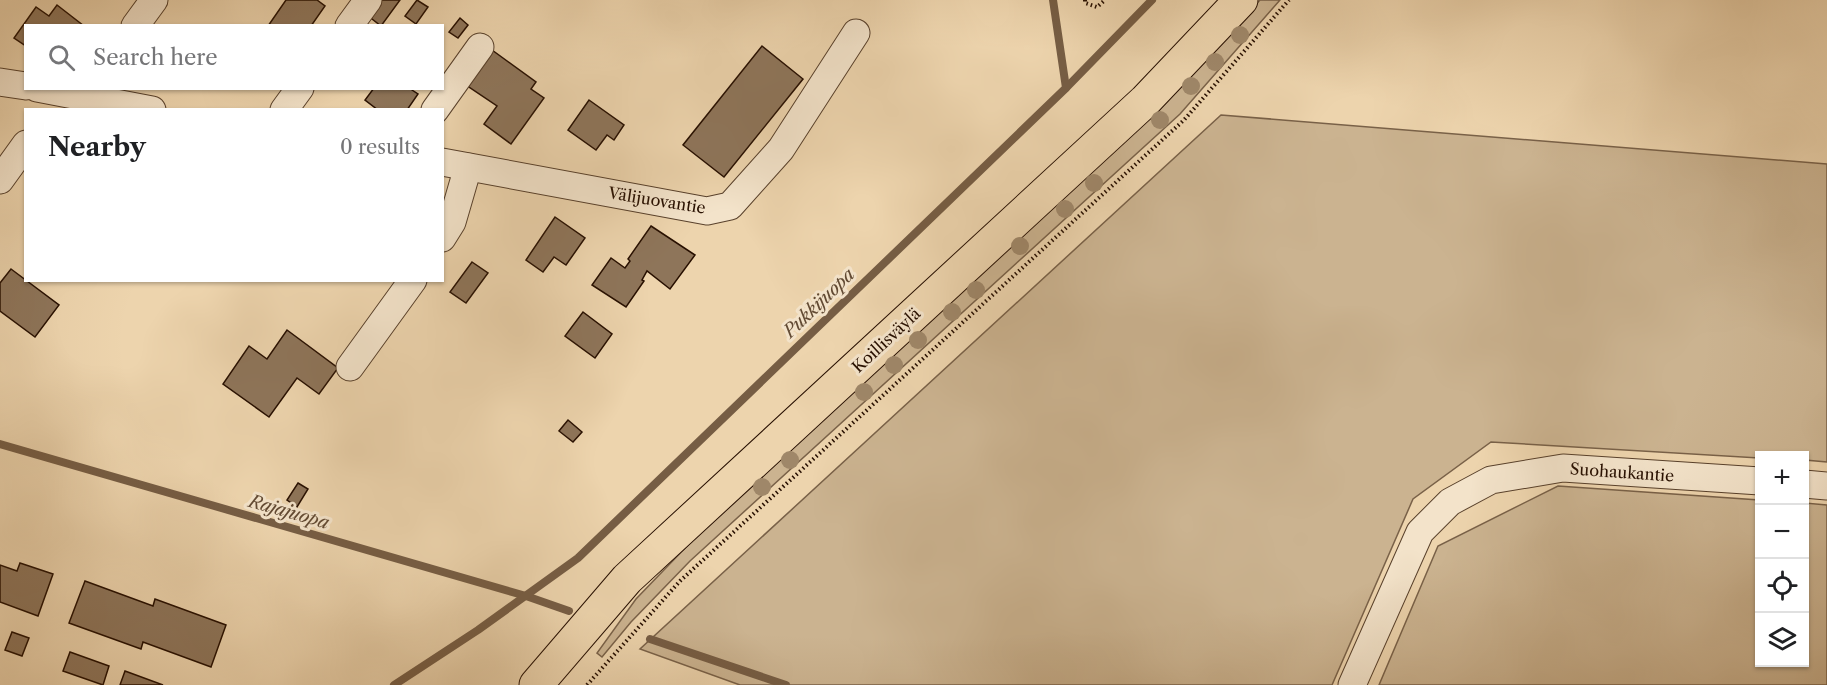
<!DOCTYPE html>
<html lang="en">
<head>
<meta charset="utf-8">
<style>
  :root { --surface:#fff; --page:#f6f6f6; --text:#202124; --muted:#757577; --line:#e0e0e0 }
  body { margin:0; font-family:"Libre Caslon Text",serif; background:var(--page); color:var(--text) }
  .controls { position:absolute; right:18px; bottom:18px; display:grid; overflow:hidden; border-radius:0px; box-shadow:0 2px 4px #0004 }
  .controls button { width:54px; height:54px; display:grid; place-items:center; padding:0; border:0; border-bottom:2px solid var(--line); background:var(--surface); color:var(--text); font:30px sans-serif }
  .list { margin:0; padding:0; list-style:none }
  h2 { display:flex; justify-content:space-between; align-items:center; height:78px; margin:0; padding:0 24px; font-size:26px }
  h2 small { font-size:20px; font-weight:400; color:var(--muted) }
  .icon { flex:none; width:33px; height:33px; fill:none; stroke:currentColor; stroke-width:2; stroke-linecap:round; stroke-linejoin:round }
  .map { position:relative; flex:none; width:1827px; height:685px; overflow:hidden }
  .search { position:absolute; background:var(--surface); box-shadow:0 2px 4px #0004; left:24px; top:24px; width:420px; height:66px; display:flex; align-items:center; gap:15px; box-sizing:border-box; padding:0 21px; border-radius:0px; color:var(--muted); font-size:22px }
  .panel { position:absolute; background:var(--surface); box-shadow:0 2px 4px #0004; left:24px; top:108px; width:420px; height:174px; border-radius:0px }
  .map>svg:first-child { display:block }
</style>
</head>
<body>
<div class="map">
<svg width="1827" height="685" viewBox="0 0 1827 685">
  <rect width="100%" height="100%" fill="#edd4ad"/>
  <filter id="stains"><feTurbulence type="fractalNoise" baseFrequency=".00333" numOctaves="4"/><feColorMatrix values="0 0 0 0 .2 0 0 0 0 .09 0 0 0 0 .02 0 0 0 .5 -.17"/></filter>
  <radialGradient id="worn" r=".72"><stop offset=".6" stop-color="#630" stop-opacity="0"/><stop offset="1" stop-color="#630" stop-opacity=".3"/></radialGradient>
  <g fill="#cbb390" stroke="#796148" stroke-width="1.5">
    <path d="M1260,0H1280L1180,114L690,561L631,622L602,657L597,653L636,599L715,517L1146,122Z"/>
    <path d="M1221,115L1827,164V462L1805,460L1804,456H1760L1759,458L1491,442L1413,499L1332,685H740L640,649Z"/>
    <path d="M1558,486L1759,500L1760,662H1804L1805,503L1827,505V685H1379L1438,546Z"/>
  </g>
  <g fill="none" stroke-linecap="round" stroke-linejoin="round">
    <g stroke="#765d44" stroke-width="8">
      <path d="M1066,88L1152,0"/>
      <path d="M0,444L526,596L569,611"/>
      <path d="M650,639L786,685"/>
      <path d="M394,685L478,630L578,558L1066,88L1053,0"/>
    </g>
  </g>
  <g fill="#8e755a" stroke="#270f00" stroke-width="1.5">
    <path d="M286,0H317L325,6L311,26H268Z"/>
    <path d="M378,0H400L381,26L367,15Z"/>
    <path d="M417,0L428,7L416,24L405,16Z"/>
    <path d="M57,5L84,26H26V46L14,38L36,7L49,16Z"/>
    <path d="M460,18L468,25L458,38L449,32Z"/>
    <path d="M762,46L803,79L724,177L683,145Z"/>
    <path d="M492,50L536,82L531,89L544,98L511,144L484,124L497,106L466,85Z"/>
    <path d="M374,88H414L412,90L418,94L407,110H378L365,100Z"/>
    <path d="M589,100L624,125L614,140L607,135L596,150L568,130Z"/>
    <path d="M555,217L585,238L566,265L554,257L543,272L526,260Z"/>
    <path d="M651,226L695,255L670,289L647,271L642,280L644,281L626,307L592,285L611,258L625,268L630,261L628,259Z"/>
    <path d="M472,262L488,273L466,303L450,292Z"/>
    <path d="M11,269L59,305L35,337L0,311V283Z"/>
    <path d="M583,312L612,334L595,358L565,336Z"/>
    <path d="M287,330L338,368L319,394L297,378L269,417L223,384L249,346L267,359Z"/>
    <path d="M568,420L582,432L573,442L559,431Z"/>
    <path d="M298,483L308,489L297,507L287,500Z"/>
    <path d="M20,563L53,574L38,616L0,602V565L17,571Z"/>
    <path d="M85,581L153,606L155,599L226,625L211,667L143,642L141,649L69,623Z"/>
    <path d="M12,632L29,638L22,656L5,650Z"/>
    <path d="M70,652L109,666L103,685L63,671Z"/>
    <path d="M125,671L163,685H120Z"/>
  </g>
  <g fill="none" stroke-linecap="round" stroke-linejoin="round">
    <g stroke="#58402b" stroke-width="29">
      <g id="minor">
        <path d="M135,26L154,0"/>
        <path d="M349,26L368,0"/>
        <path d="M0,82L26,86"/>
        <path d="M37,88L152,110"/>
        <path d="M284,110L300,88"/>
        <path d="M435,110L480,47"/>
        <path d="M442,162L707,211L730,206L781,149L856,33"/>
        <path d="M0,180L26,144"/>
        <path d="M442,238L452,222L468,167"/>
        <path d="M350,367L413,280"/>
        <path d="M1804,484L1827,486"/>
        <path d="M1352,685L1420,532L1450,502L1491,480L1563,468L1760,481"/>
      </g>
    </g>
    <g stroke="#270f00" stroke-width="35">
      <path id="major" d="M536,685L627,579L1145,101L1241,0"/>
    </g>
    <g stroke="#270f00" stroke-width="4" stroke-dasharray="1.5 3" stroke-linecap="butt">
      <path d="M1085,0V3L1097,7L1105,0"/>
      <path d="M587,685L680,581L1184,120L1289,0"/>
    </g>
    <use href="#minor" stroke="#f3e3ca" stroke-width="27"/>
    <use href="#major" stroke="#edd4ad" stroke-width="33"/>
  </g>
  <g fill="#9f8769">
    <circle cx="1240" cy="35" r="9"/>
    <circle cx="1215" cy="62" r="9"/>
    <circle cx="1191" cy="86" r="9"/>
    <circle cx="1160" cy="120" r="9"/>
    <circle cx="1094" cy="183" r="9"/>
    <circle cx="1065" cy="209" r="9"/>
    <circle cx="1020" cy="246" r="9"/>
    <circle cx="976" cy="290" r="9"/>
    <circle cx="952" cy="312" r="9"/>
    <circle cx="918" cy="340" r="9"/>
    <circle cx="894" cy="365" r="9"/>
    <circle cx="864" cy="392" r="9"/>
    <circle cx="790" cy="460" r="9"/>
    <circle cx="762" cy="487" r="9"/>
  </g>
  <g text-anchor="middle" stroke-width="6" stroke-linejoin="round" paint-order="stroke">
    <g font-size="16" fill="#270f00" stroke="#f3e3ca">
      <text transform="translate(657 200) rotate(9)" y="6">Välijuovantie</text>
      <text transform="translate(886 340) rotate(-43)" y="6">Koillisväylä</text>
      <text transform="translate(1622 472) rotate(4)" y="6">Suohaukantie</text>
    </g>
    <g font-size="18" font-style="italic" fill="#624a33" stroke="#f3e3ca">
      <text transform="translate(819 303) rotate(-44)" y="6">Pukkijuopa</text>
      <text transform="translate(289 512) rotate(16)" y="6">Rajajuopa</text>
    </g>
  </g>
  <rect width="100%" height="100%" filter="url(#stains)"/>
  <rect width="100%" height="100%" fill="url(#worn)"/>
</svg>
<div class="controls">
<button>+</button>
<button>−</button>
<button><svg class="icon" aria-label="locate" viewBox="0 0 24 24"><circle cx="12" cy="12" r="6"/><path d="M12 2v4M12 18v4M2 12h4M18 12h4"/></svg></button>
<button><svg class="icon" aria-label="layers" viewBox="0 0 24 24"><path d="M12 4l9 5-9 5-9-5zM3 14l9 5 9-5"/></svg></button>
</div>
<div class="search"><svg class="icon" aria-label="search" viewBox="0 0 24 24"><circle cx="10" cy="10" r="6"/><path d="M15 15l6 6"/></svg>Search here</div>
<section class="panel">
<h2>Nearby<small>0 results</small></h2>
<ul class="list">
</ul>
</section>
</div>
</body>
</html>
